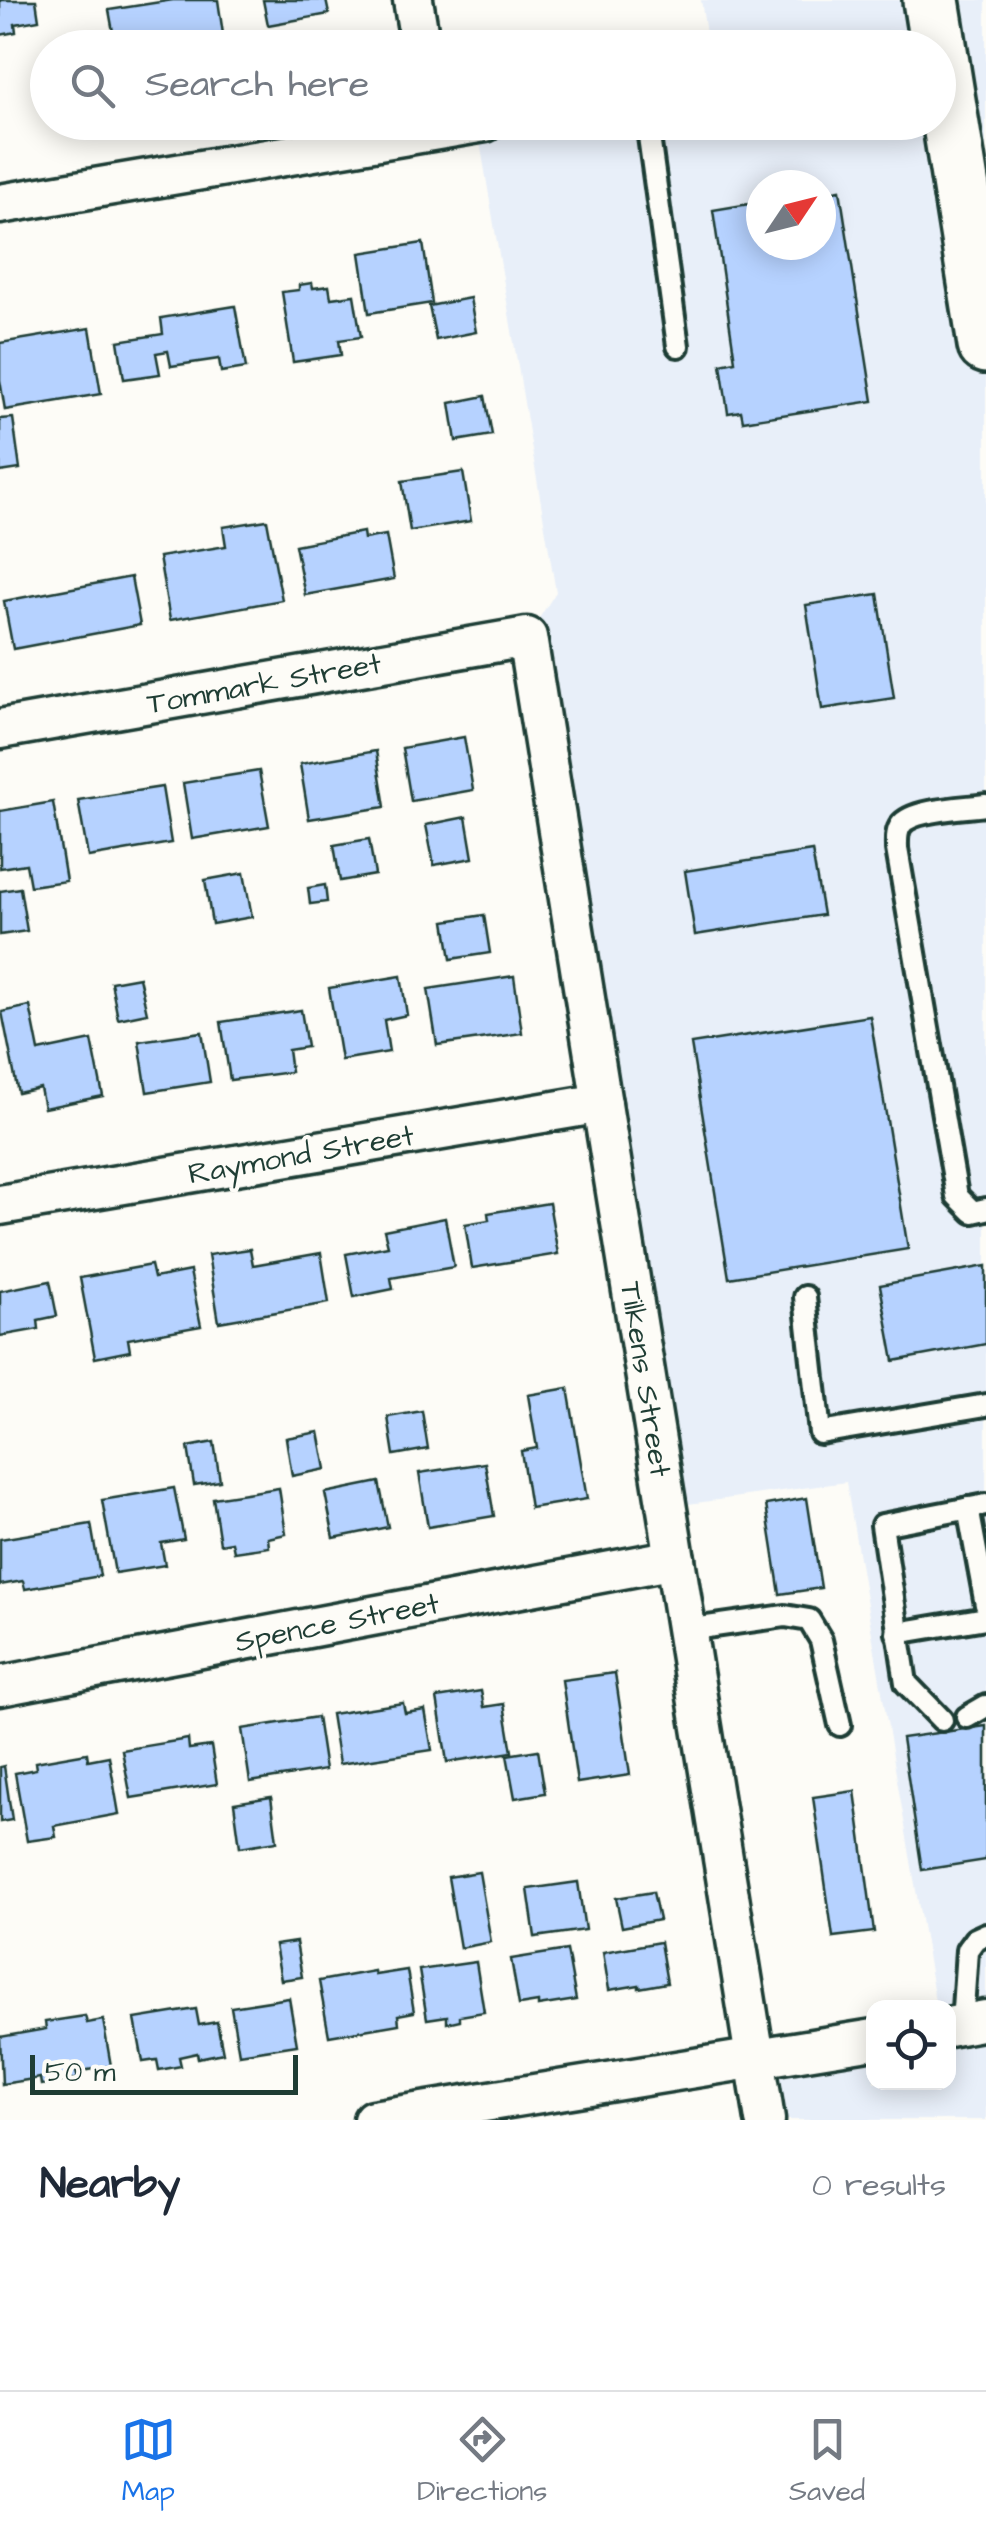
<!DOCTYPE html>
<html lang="en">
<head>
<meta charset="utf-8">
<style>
  :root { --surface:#fff; --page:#f6f6f7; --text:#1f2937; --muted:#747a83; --line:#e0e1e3; --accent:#1a73e8 }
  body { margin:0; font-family:"Architects Daughter",sans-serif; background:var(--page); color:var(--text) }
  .controls { position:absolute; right:30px; bottom:30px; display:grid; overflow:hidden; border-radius:20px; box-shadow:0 5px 25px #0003 }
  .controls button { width:90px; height:90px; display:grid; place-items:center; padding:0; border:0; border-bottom:2px solid var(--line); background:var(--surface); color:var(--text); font:50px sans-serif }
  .compass { position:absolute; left:746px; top:170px; width:90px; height:90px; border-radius:50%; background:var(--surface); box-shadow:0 5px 25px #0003; rotate:55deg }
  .scale { position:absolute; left:30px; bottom:25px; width:268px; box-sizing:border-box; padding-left:10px; border:5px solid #1f3d34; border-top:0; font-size:28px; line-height:35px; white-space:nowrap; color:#1f3d34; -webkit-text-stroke:8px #fdfcf7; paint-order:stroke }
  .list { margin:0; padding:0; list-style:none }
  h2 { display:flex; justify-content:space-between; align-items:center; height:130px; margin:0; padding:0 40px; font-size:42px }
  h2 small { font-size:32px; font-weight:400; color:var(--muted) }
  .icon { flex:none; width:55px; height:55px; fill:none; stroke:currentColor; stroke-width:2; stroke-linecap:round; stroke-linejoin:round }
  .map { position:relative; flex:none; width:986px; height:2120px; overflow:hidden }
  .search { position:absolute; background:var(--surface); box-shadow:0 5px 25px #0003; left:30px; right:30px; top:30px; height:110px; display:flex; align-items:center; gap:25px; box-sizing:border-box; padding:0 35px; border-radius:55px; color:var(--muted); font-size:38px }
  .sheet { height:270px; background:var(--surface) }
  nav { display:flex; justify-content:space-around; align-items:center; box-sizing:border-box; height:140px; border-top:2px solid var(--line); background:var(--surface); font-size:28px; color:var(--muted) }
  nav a { display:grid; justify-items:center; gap:5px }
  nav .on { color:var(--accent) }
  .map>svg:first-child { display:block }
</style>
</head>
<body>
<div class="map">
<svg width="986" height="2120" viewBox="0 0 986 2120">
  <rect width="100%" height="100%" fill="#fdfcf7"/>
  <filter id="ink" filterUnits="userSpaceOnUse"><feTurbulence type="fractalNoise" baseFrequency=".01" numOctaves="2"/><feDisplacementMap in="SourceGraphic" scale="20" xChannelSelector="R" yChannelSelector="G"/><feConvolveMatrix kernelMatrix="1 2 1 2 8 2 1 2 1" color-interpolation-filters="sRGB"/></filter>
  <g filter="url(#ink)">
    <path fill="#e8eff9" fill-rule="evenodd" d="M701,0H986V2120H765L755,2058L873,2039L874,2082H948V2008L936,2007L846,1482L667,1507L527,637L556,592L477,124L938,122V48L708,47ZM761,185H821V245H761Z"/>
    <g fill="#b6d2ff" stroke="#1f3d34" stroke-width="2.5">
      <path d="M0,0H36L39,20L15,24L16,32L0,35Z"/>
      <path d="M173,0H218L223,34L138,48H116L109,10Z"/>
      <path d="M263,0H326L329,14L268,25Z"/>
      <path d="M840,190L873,401L743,421L741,411L728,413L721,364L735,361L713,210L761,202V245H821V193Z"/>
      <path d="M423,243L432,303L369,313L360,253Z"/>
      <path d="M312,283L313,288L329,286L331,298L354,295L361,337L339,340L341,355L293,362L282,292L299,290V285Z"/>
      <path d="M470,298L476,332L436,340L429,306Z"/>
      <path d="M235,306L246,368L221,372L219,359L171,366L168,351L156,353L160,374L124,379L118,341L163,334L161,318Z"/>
      <path d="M90,328L101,394L5,410L0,380V343Z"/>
      <path d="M485,396L492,435L456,441L450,403Z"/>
      <path d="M13,418L20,469L0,472V419Z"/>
      <path d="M463,472L471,521L410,531L402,481Z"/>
      <path d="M267,520L282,600L170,620L159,557L226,546L223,527Z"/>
      <path d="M363,532L364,539L386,535L394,579L305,595L295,545Z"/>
      <path d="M131,577L140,625L13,649L4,601Z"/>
      <path d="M878,594L894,698L822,709L806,605Z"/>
      <path d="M464,737L473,790L411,801L402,748Z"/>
      <path d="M376,751L385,807L309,819L300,764Z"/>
      <path d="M259,771L269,826L192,839L183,783Z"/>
      <path d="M162,787L171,843L88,857L78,800Z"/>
      <path d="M53,802L66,881L30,886L26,864L0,868V811Z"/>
      <path d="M466,817L473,858L434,865L426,825Z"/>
      <path d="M369,839L375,875L340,881L334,845Z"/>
      <path d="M812,851L823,915L695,935L685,871Z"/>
      <path d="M244,873L252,917L212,924L205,880Z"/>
      <path d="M325,885L327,902L310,904L308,888Z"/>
      <path d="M20,888L27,931L0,935V891Z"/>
      <path d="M484,915L490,953L451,959L445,921Z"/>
      <path d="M401,976L407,1015L384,1020L389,1052L341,1060L329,988Z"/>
      <path d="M514,976L522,1033L437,1045L428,989Z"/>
      <path d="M139,977L147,1013L118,1019L111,982Z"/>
      <path d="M30,1006L39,1051L92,1040L103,1096L44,1108L40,1088L18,1093L2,1012Z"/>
      <path d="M301,1010L307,1047L288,1050L291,1072L230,1080L221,1022Z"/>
      <path d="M870,1016L908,1249L729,1278L691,1044Z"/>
      <path d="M202,1032L210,1082L147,1092L139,1041Z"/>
      <path d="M549,1203L558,1254L472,1268L465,1224L489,1220L488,1213Z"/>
      <path d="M445,1218L454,1267L391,1278L393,1289L354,1297L346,1254L388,1246L384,1230Z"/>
      <path d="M250,1249L253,1265L321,1253L329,1303L219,1322L208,1255Z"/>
      <path d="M151,1265L154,1278L190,1271L201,1326L128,1339L130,1351L95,1358L80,1278Z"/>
      <path d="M986,1266V1344L894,1361L880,1285Z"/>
      <path d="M50,1281L57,1316L38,1320L39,1329L0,1336V1291Z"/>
      <path d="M568,1388L587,1499L530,1508L521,1451L537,1448L528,1395Z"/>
      <path d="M422,1411L428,1449L394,1455L388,1417Z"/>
      <path d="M319,1432L326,1469L292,1476L286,1438Z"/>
      <path d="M214,1442L220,1481L194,1485L188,1447Z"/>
      <path d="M485,1463L494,1516L428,1527L419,1473Z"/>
      <path d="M379,1482L388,1527L334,1538L325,1493Z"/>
      <path d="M174,1488L184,1539L161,1543L165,1565L115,1573L102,1500Z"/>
      <path d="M279,1488L286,1534L268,1538L269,1547L234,1552L232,1542L220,1544L213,1498Z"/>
      <path d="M807,1498L821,1588L780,1594L766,1505Z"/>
      <path d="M91,1524L100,1576L25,1589L23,1581L0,1585V1539Z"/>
      <path d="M615,1673L630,1775L577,1783L562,1680Z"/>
      <path d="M481,1691L484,1707L504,1704L512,1752L447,1762L437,1698Z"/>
      <path d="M403,1703L405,1713L425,1710L432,1750L339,1764L331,1714Z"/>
      <path d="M317,1717L325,1770L250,1782L242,1729Z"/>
      <path d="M986,1726V1860L922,1870L902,1738Z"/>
      <path d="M188,1739L189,1749L211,1746L217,1784L131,1798L122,1750Z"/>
      <path d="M538,1750L545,1793L515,1798L507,1755Z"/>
      <path d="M87,1753L88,1760L109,1756L119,1814L54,1826L56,1837L27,1841L15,1773L36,1769L35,1762Z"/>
      <path d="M4,1766L12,1820L0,1822V1767Z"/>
      <path d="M855,1791L874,1932L833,1937L813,1797Z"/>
      <path d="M271,1797L277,1841L240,1847L234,1803Z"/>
      <path d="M479,1872L491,1942L460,1948L448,1877Z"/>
      <path d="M578,1882L585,1930L535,1937L528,1889Z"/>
      <path d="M653,1892L659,1920L622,1927L616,1898Z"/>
      <path d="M296,1942L302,1977L281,1980L275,1945Z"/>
      <path d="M660,1942L667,1983L639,1988V1985L609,1990L603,1952Z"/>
      <path d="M567,1950L576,2000L538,2006V2002L519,2005L511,1959Z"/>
      <path d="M476,1962L484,2012L460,2016V2020L447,2023V2016L427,2019L419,1970Z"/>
      <path d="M407,1970L414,2012L398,2015L399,2024L329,2036L319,1981L374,1971L375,1975Z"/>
      <path d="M289,1998L297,2045L239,2054L231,2007Z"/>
      <path d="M196,2009L199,2025L217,2022L223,2053L198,2058L197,2053L179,2057L181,2066L159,2070L157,2060L143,2062L135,2019Z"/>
      <path d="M85,2016L87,2023L103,2020L111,2066L76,2072L78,2079L41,2085L40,2078L2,2084L0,2037L46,2029L45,2022Z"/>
    </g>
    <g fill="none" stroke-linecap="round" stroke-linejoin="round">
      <g stroke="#1f3d34" stroke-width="28">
        <g id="lane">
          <path d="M647,122L678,346"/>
          <path d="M986,805C966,808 912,809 901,825C896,832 897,840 897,849L957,1196L973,1212L986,1209"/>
          <path d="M805,1297L820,1433L986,1405"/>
          <path d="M968,1508L986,1605"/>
          <path d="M686,1630L785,1616L809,1620L821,1640L840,1725"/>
          <path d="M897,1633L986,1618"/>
          <path d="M967,1717L986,1706"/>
          <path d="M942,1720L906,1683L882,1525L986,1505"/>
          <path d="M962,2024L967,1950L975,1939L986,1934"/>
        </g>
      </g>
      <g stroke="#1f3d34" stroke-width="45">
        <g id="street">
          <path d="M413,0L421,48"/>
          <path d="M0,204L485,122"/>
          <path d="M0,729L527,637L765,2120"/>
          <path d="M0,1205L602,1103"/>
          <path d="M0,1686L675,1559"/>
          <path d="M948,2027L986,2020"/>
          <path d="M373,2120L874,2039"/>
        </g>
      </g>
      <g stroke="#1f3d34" stroke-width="62">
        <path id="primary" d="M931,0L986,345"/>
      </g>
      <use href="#lane" stroke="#fdfcf7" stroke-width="20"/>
      <use href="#street" stroke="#fdfcf7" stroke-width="38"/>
      <use href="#primary" stroke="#fdfcf7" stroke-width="55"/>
    </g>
  </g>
  <g text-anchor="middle" stroke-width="8" stroke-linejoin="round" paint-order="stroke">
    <g font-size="30" fill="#1f3d34" stroke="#fdfcf7">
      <text transform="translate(264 683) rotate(-10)" y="10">Tommark Street</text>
      <text transform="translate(301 1154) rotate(-10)" y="10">Raymond Street</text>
      <text transform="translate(646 1379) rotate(81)" y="10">Tilkens Street</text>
      <text transform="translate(337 1622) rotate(-11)" y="10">Spence Street</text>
    </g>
  </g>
</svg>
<div class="controls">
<button><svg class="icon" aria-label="locate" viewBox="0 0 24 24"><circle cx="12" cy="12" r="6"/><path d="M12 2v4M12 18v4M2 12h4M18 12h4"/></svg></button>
</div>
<svg class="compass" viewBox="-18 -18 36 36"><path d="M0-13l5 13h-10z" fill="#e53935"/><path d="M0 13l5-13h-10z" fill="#747a83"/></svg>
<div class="scale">50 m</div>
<div class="search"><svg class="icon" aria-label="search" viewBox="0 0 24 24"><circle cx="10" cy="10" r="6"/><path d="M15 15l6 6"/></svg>Search here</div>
</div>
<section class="sheet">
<h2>Nearby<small>0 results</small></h2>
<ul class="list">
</ul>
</section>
<nav>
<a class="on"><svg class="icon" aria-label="map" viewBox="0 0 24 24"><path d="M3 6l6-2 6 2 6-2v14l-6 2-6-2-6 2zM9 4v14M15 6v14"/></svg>Map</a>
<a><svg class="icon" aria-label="directions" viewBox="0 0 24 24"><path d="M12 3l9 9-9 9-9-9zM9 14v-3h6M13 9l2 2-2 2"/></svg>Directions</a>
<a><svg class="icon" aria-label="saved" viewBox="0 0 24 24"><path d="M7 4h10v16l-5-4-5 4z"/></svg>Saved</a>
</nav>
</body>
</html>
